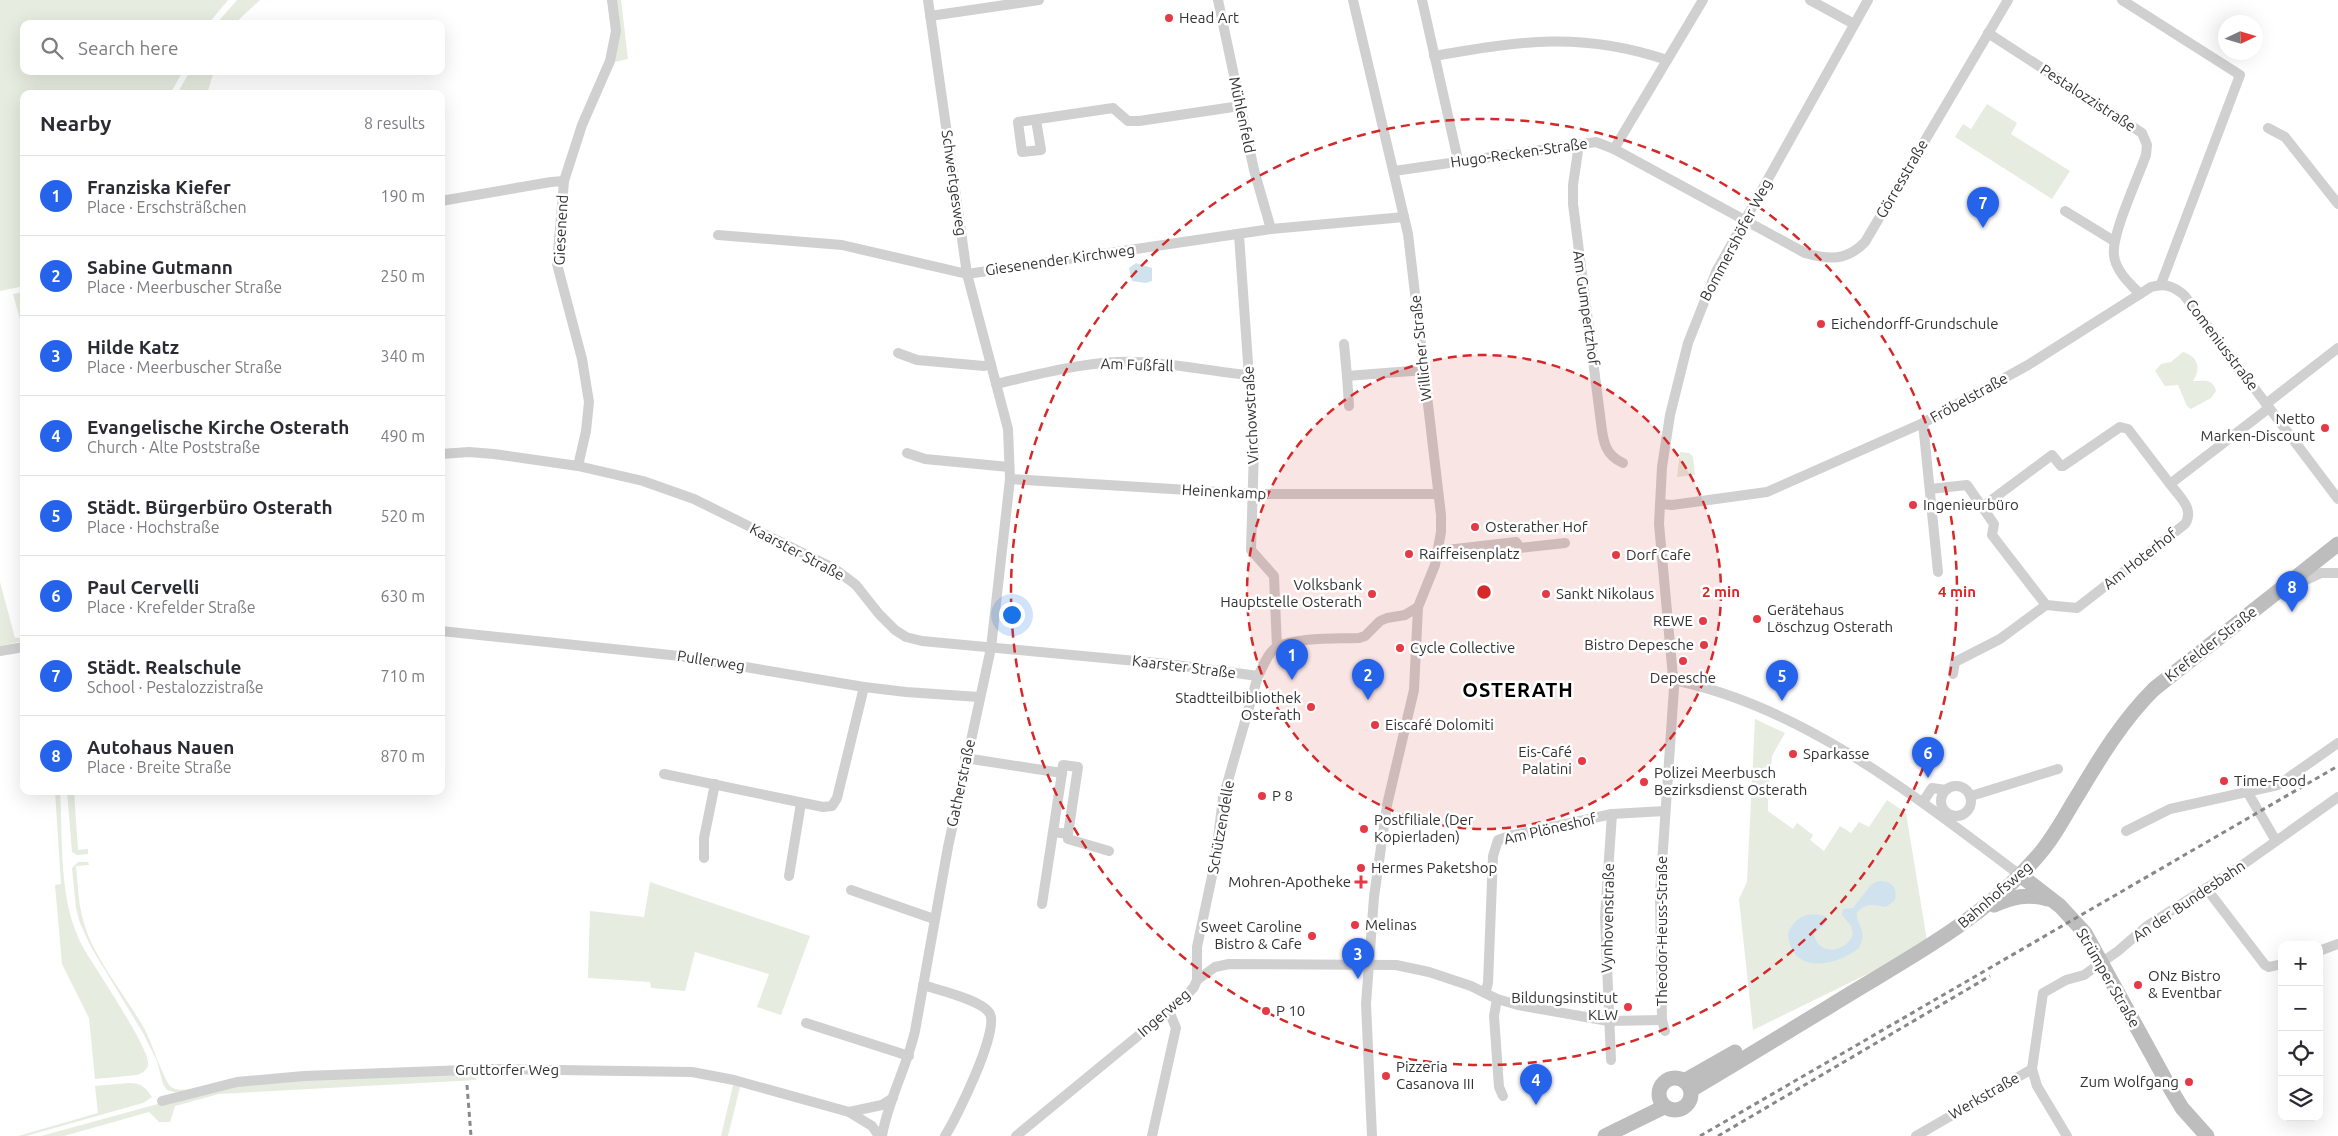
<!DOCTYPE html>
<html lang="en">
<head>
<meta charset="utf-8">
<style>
  :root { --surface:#fff; --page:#f7f7f7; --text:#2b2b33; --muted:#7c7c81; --line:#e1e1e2; --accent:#2563eb }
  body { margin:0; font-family:Ubuntu,sans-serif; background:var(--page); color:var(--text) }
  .controls { position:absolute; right:15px; bottom:15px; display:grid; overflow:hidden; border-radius:10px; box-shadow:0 5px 20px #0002 }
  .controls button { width:45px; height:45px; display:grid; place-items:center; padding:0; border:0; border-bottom:1px solid var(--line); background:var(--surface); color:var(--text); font:25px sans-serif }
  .compass { position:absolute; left:2218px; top:15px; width:45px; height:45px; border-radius:50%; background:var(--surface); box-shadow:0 5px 20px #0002; rotate:86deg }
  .you { position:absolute; left:1011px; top:614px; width:18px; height:18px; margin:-12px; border:4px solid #fff; border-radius:50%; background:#1a73e8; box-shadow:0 0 0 8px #1a73e833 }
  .badge { display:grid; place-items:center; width:32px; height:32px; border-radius:50%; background:var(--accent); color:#fff; font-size:16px; font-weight:700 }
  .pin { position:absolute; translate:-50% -41px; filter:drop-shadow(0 1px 2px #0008) }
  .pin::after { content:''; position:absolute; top:26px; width:18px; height:15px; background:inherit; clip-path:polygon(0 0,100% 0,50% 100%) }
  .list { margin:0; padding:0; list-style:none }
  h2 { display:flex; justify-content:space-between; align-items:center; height:65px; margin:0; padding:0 20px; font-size:21px }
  h2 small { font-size:16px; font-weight:400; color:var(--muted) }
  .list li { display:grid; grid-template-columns:32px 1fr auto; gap:15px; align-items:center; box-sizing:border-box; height:80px; padding:0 20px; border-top:1px solid var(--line) }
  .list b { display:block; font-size:19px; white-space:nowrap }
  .list p { margin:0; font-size:16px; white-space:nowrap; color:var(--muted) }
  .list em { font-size:16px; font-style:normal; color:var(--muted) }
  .icon { flex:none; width:28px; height:28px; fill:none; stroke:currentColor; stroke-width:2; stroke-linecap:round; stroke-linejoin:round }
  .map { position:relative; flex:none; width:2338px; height:1136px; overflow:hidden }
  .search { position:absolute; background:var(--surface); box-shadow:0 5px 20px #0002; left:20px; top:20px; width:425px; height:55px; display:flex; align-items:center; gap:12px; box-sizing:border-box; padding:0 18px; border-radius:10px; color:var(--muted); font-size:19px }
  .panel { position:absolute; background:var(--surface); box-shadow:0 5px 20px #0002; left:20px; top:90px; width:425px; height:705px; border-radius:10px }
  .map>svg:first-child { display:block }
</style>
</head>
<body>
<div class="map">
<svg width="2338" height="1136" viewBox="0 0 2338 1136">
  <rect width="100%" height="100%" fill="#fff"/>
  <g fill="#e6ecdf">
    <path d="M0,0H228L208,24H24V71H183L170,94H24V286L0,291Z"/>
    <path d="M237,0H260L234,24H216Z"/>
    <path d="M616,0H621L628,59L614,62Z"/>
    <path d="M190,71H214L207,94H177Z"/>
    <path d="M1987,104L2017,123L2011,134L2070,171L2052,199L1955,137L1963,124L1971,129Z"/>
    <path d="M24,292V334L13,294Z"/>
    <path d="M2183,352C2199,357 2201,369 2193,381C2203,381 2213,378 2216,391L2211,398L2191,409L2187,406L2178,385L2165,386L2155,371L2161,364L2171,362Z"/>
    <path d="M1680,452L1689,453L1693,457L1695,475L1677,477Z"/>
    <path d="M0,582L15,638L24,637V641L0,646Z"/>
    <path d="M1755,719L1785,733L1772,756L1770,779L1765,797L1768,799V811L1793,829L1797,823L1813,835L1810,840L1824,851L1840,826L1851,833L1859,822L1869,827L1887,800L1906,813L1927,941L1898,959L1753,1030L1739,899L1747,882Z"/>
    <path d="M55,791H60C63,842 58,903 84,949C96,969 147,1045 148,1062C149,1069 143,1073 137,1075L95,1079L89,1018L62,964L55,885L61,884Z"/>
    <path d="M67,791H74L78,850L88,849V854L77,855L72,852Z"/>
    <path d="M78,862H88L89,865L76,866C78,885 78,904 84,923C94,959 127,997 145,1030C151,1041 164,1080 170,1086C176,1092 188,1089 196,1089L178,1093L167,1090L163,1084L157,1061L143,1033L91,947L80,923L76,908L72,868Z"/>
    <path d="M650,882L810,936L781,1015L757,1007L769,974L695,952L685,991L651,988L650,982L588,978L590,911L644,917Z"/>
    <path d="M475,1071L476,1080L219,1094L175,1106L170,1122H159L149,1112L64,1136H41L238,1082Z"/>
    <path d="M734,1081L741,1083L728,1136H721Z"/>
    <path d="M129,1083C141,1083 145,1087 152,1097L143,1103L26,1136H18L98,1113L95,1086Z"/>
  </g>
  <g fill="#cfe2ee">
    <path d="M1136,263L1152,268V281L1146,283L1132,281L1129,268Z"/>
    <path d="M1878,881C1891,881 1898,886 1895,900L1886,907C1874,905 1867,902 1857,912C1855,926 1869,928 1859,948C1836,966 1792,976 1788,934C1795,916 1807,912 1825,916L1827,921L1814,934C1817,956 1847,953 1853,934L1851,926L1842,915L1843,909L1853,908L1871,885Z"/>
  </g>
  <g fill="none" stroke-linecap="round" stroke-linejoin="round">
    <g stroke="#d0d0d0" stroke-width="10">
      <path d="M1218,0L1254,170L1271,229"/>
      <path d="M1353,0L1408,234L1441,515V532L1435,565L1418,607L1414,690L1387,805L1374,897L1366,1004L1372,1136"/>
      <path d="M1422,0L1458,160"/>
      <path d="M1810,0L1854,24"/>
      <path d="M2122,0L2240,75L2161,284"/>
      <path d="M930,16L1039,0"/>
      <path d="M1988,33L2142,133L2147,145L2146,155C2138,178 2111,235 2114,255C2115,270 2130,284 2140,294"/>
      <path d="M1434,56C1521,41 1581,31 1667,60"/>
      <path d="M1036,120L1041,150L1022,152L1018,122L1113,108L1128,121H1139L1240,106"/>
      <path d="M2268,128L2285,137L2338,204"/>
      <path d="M1579,144L1573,185V204L1601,423C1603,441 1605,455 1623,463"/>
      <path d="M1614,149L1703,0"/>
      <path d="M1394,171L1596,142L1614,149L1805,253C1829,260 1847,261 1865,242L2008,0"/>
      <path d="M441,201L551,182L564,181"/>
      <path d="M2065,211L2114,241"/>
      <path d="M718,235L842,245L967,274L1271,229L1404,217"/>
      <path d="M1239,235L1254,448L1251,550L1274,576L1277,648"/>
      <path d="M1344,344L1347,376L1424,370"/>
      <path d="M898,353L917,360L984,366L991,364"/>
      <path d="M1347,376L1349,406"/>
      <path d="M996,384C1035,375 1076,364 1116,362C1160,360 1205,371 1249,375"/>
      <path d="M2266,404L2338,348"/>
      <path d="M1923,423L1938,572"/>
      <path d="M907,453L925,459L1009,467"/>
      <path d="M441,454L469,452L494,454L578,466L643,481L694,499L835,569L856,585L879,614L895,630L906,637L922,641L1168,664L1258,676"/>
      <path d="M578,466L586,431L589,402L582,359L557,264L564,181L582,125L610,61L616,31L612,0"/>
      <path d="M1010,479L1253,494H1438"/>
      <path d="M1930,489L1967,485L1994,524L1992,535L2046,605"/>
      <path d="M1660,504L1672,505L1767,492L1923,423L2028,365L2151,287C2165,283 2173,286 2184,295L2338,499"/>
      <path d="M1982,507L2052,455L2061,466H2063L2120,427L2128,429L2170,484"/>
      <path d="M1438,551L1516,542L1520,548L1565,543"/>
      <path d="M2289,588L2321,573H2338"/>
      <path d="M441,631L680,656L864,687L906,692L979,697"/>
      <path d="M0,651L24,647"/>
      <path d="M1953,674L1955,662L2000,639L2046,605L2077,608L2185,524C2195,509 2179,496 2170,484L2269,408"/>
      <path d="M1673,680C1803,706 1917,798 2020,875"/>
      <path d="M965,758L1062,773"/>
      <path d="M664,774L823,807L832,806L837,798L864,687"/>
      <circle cx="1956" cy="801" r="15"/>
      <path d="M2248,793L2276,841"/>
      <path d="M1971,796L2058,769"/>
      <path d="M1923,802L1932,788L1946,790"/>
      <path d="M2126,831L2170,809L2278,785L2338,743"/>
      <path d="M1068,834V839L1109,851"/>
      <path d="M704,858V838L715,784"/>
      <path d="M789,876L801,803"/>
      <path d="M2206,888L2265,965L2269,967L2282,964"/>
      <path d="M851,890L934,919"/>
      <path d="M1042,904L1062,773L1063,765L1078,767L1068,834L1053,832"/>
      <path d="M2319,951L2338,944"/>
      <path d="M1197,980V947L1215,862L1223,798L1258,676C1263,667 1268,652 1277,647C1299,637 1336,639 1359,638L1365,636L1380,621L1387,618L1405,615L1418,607"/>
      <path d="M923,985C938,990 983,1000 990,1014C999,1032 956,1119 945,1136"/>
      <path d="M1485,993L1488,983L1493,856L1498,840L1509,836L1612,814L1665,811"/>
      <path d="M1497,999L1494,1016L1499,1087L1503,1096"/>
      <path d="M806,1023L909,1056"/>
      <path d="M1665,1031L1662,1020L1660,893L1674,688L1659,524L1662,467L1670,415L1688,343L1716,272L1868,0"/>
      <path d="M1611,1060L1605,917L1612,814"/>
      <path d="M2032,1069L2037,1086L2067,1136"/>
      <path d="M162,1101L237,1082L304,1076L493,1069L692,1072L734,1080L849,1112L872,1126L879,1136"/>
      <path d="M849,1112L882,1105L893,1098"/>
      <path d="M882,1136C888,1100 907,1067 915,1031L948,847L991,648L1010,479L1008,429L967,274L928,0"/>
      <path d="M1016,1136L1183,999L1194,987L1197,980L1215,967L1229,964L1396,965L1429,972L1471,986L1497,999L1518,1005L1608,1021L1662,1020"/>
      <path d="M1152,1136L1176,1028L1169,1011"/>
      <path d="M1916,1136L2032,1069L2043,993L2066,980L2084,975L2118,951L2147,926L2241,866L2338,797"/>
    </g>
    <g stroke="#bdbdbd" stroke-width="15">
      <path d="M2020,875L2060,906L2085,933L2170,1088L2182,1108L2207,1136"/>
      <path d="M1994,905C2013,897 2027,893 2048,899"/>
      <circle cx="1675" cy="1094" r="16"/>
      <path d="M1684,1081L1735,1052"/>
      <path d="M1691,1090C1737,1063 1782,1035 1827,1008C1900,962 1977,925 2035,859C2053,840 2065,815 2079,793C2101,756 2123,720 2154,689L2338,544"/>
      <path d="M1605,1136L1664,1107"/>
    </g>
    <g stroke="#888" stroke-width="3" stroke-dasharray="5 4" stroke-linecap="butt">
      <path d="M467,1085L471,1136"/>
      <path d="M1700,1136L2338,766"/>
      <path d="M1718,1136L1990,976"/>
    </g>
  </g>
  <circle cx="1484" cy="592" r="237" fill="#d62828" fill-opacity=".12"/>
  <g fill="none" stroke="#d62828" stroke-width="2.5" stroke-dasharray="9 6">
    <circle cx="1484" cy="592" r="237"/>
    <circle cx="1484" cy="592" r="473"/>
  </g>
  <g fill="#e63946" stroke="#fff" stroke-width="2">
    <circle cx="1169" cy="18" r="5"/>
    <circle cx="1821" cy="324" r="5"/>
    <circle cx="2325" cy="428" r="5"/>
    <circle cx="1913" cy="505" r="5"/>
    <circle cx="1475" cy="527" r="5"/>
    <circle cx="1409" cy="554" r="5"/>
    <circle cx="1616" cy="555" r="5"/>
    <circle cx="1372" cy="594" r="5"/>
    <circle cx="1546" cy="594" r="5"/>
    <circle cx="1757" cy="619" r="5"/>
    <circle cx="1703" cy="621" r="5"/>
    <circle cx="1704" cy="645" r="5"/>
    <circle cx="1400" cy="648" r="5"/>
    <circle cx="1683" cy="661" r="5"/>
    <circle cx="1311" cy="707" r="5"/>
    <circle cx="1375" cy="725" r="5"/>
    <circle cx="1793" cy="754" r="5"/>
    <circle cx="1582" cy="761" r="5"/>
    <circle cx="2224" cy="781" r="5"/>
    <circle cx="1644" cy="782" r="5"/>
    <circle cx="1262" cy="796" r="5"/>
    <circle cx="1364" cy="829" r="5"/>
    <circle cx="1361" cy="868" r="5"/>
    <path d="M1358.5 874.5h5v5h5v5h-5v5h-5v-5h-5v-5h5z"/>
    <circle cx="1355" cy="925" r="5"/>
    <circle cx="1312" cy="936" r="5"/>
    <circle cx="2138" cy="985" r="5"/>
    <circle cx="1628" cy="1007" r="5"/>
    <circle cx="1266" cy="1011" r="5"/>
    <circle cx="1386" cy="1076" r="5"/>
    <circle cx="2189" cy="1082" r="5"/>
  </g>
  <g text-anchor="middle" stroke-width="5" stroke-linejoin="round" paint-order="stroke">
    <g font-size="15" fill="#333" stroke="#fff" text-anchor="start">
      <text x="1179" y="23">Head Art</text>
      <text x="1831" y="329">Eichendorff-Grundschule</text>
      <text x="2315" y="424" text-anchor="end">Netto<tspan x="2315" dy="17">Marken-Discount</tspan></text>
      <text x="1923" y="510">Ingenieurbüro</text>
      <text x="1485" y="532">Osterather Hof</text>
      <text x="1419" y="559">Raiffeisenplatz</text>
      <text x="1626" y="560">Dorf Cafe</text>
      <text x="1362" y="590" text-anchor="end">Volksbank<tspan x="1362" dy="17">Hauptstelle Osterath</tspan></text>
      <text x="1556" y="599">Sankt Nikolaus</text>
      <text x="1767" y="615">Gerätehaus<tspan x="1767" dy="17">Löschzug Osterath</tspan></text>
      <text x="1693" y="626" text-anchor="end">REWE</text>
      <text x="1694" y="650" text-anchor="end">Bistro Depesche</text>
      <text x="1410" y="653">Cycle Collective</text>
      <text x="1683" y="683" text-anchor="middle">Depesche</text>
      <text x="1301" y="703" text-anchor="end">Stadtteilbibliothek<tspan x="1301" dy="17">Osterath</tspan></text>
      <text x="1385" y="730">Eiscafé Dolomiti</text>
      <text x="1572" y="757" text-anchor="end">Eis-Café<tspan x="1572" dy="17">Palatini</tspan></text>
      <text x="1803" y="759">Sparkasse</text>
      <text x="1654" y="778">Polizei Meerbusch<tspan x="1654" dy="17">Bezirksdienst Osterath</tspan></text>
      <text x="2234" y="786">Time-Food</text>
      <text x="1272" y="801">P 8</text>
      <text x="1374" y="825">Postfiliale (Der<tspan x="1374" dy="17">Kopierladen)</tspan></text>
      <text x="1371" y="873">Hermes Paketshop</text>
      <text x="1351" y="887" text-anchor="end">Mohren-Apotheke</text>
      <text x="1365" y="930">Melinas</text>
      <text x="1302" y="932" text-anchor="end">Sweet Caroline<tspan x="1302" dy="17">Bistro &amp; Cafe</tspan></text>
      <text x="2148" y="981">ONz Bistro<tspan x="2148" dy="17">&amp; Eventbar</tspan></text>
      <text x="1618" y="1003" text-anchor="end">Bildungsinstitut<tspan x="1618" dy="17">KLW</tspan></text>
      <text x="1276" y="1016">P 10</text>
      <text x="1396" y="1072">Pizzeria<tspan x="1396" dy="17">Casanova III</tspan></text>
      <text x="2179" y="1087" text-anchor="end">Zum Wolfgang</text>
    </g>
    <g font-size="15" fill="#333" stroke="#fff">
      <text transform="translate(2088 98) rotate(33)" y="5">Pestalozzistraße</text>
      <text transform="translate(1242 115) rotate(78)" y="5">Mühlenfeld</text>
      <text transform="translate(1519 153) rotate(-8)" y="5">Hugo-Recken-Straße</text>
      <text transform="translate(1902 179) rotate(-60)" y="5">Görresstraße</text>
      <text transform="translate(954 183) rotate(82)" y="5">Schwertgesweg</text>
      <text transform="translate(561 230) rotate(-87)" y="5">Giesenend</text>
      <text transform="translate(1736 240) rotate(-62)" y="5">Bommershöfer Weg</text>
      <text transform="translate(1060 260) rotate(-8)" y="5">Giesenender Kirchweg</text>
      <text transform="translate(1586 308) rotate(82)" y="5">Am Gumpertzhof</text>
      <text transform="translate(2222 345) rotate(53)" y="5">Comeniusstraße</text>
      <text transform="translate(1421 348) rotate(-96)" y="5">Willicher Straße</text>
      <text transform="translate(1137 365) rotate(2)" y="5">Am Fußfall</text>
      <text transform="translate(1969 398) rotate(-29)" y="5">Fröbelstraße</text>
      <text transform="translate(1251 415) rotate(-93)" y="5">Virchowstraße</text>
      <text transform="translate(1224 492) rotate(3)" y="5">Heinenkamp</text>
      <text transform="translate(797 552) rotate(28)" y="5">Kaarster Straße</text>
      <text transform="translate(2140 559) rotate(-38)" y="5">Am Hoterhof</text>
      <text transform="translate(2211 644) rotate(-38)" y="5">Krefelder Straße</text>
      <text transform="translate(711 661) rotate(9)" y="5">Pullerweg</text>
      <text transform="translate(1184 667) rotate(7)" y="5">Kaarster Straße</text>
      <text transform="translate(961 783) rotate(-78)" y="5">Gatherstraße</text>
      <text transform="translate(1221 827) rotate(-80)" y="5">Schützendelle</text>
      <text transform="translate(1550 829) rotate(-13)" y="5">Am Plöneshof</text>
      <text transform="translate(1995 895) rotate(-41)" y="5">Bahnhofsweg</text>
      <text transform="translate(2189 901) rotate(-34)" y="5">An der Bundesbahn</text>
      <text transform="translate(1608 918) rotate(-89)" y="5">Vynhovenstraße</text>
      <text transform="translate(1662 931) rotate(-90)" y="5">Theodor-Heuss-Straße</text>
      <text transform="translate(2108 978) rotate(60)" y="5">Strümper Straße</text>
      <text transform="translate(1164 1013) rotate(-41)" y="5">Ingerweg</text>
      <text x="507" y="1075">Gruttorfer Weg</text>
      <text transform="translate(1984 1096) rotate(-30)" y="5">Werkstraße</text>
    </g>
    <g font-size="20" font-weight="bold" letter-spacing="1" fill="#000" stroke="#fff">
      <text x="1518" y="697">OSTERATH</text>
    </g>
  </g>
  <circle cx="1484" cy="592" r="8" fill="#d62828" stroke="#fff" stroke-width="2.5"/>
  <g font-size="15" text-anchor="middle" font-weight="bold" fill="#d62828" stroke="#fff" stroke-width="5" stroke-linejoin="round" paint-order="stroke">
    <text x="1721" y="597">2 min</text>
    <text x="1957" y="597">4 min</text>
  </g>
</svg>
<div class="controls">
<button>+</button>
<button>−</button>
<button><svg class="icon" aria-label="locate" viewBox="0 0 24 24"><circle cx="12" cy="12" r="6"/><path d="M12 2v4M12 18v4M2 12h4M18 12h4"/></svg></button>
<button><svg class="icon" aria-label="layers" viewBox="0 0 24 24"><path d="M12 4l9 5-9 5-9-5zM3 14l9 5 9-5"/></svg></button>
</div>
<svg class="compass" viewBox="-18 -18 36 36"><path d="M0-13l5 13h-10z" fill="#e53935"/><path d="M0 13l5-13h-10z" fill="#7c7c81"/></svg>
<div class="you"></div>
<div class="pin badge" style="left:1292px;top:680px">1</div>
<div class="pin badge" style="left:1368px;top:700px">2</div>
<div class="pin badge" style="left:1358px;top:979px">3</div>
<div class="pin badge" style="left:1536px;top:1105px">4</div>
<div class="pin badge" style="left:1782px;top:701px">5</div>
<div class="pin badge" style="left:1928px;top:778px">6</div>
<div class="pin badge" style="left:1983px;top:228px">7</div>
<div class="pin badge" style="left:2292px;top:612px">8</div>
<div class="search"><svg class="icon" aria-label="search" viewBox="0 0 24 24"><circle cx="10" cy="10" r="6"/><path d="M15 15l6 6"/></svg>Search here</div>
<section class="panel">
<h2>Nearby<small>8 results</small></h2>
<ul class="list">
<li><span class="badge">1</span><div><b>Franziska Kiefer</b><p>Place · Erschsträßchen</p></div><em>190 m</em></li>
<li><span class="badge">2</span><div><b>Sabine Gutmann</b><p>Place · Meerbuscher Straße</p></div><em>250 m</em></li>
<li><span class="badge">3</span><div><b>Hilde Katz</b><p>Place · Meerbuscher Straße</p></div><em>340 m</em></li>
<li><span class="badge">4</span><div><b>Evangelische Kirche Osterath</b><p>Church · Alte Poststraße</p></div><em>490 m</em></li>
<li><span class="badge">5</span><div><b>Städt. Bürgerbüro Osterath</b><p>Place · Hochstraße</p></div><em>520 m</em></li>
<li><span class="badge">6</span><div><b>Paul Cervelli</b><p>Place · Krefelder Straße</p></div><em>630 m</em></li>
<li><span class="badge">7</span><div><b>Städt. Realschule</b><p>School · Pestalozzistraße</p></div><em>710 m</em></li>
<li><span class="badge">8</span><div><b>Autohaus Nauen</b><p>Place · Breite Straße</p></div><em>870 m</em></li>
</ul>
</section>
</div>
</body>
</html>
